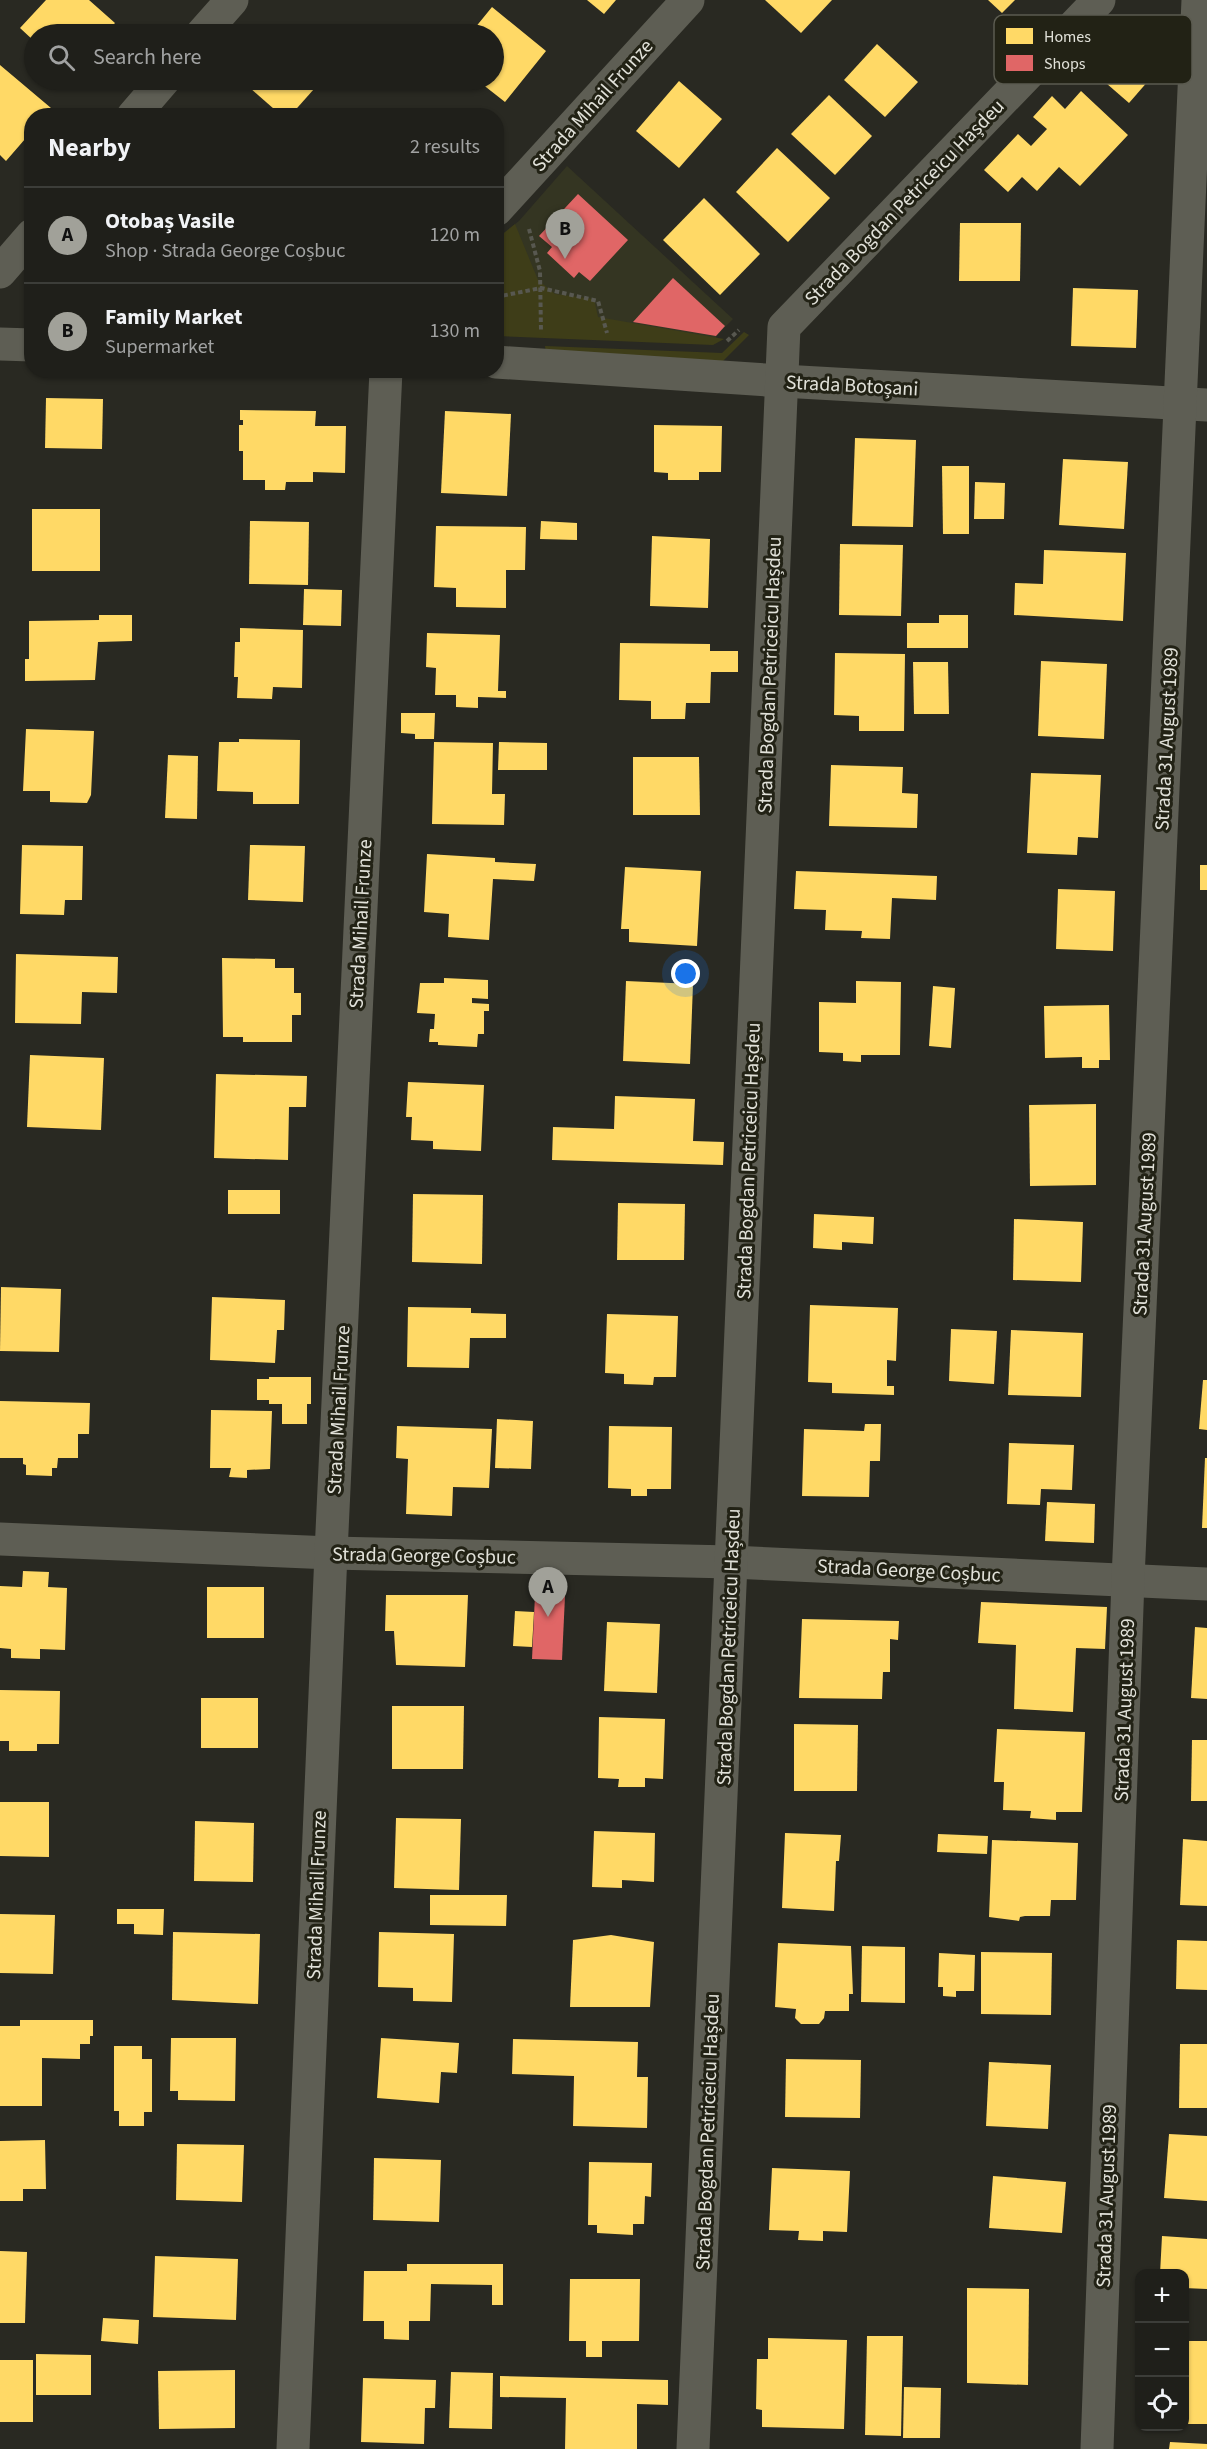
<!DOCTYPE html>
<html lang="en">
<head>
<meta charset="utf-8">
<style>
  :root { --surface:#1f1f1a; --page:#272723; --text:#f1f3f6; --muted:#a1a2a2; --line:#3c3d39; --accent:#a1a199 }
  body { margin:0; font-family:"Source Sans 3",sans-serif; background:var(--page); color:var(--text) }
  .controls { position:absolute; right:18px; bottom:18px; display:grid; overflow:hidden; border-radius:12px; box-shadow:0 2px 4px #0004 }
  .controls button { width:54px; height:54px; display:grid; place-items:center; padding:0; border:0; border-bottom:2px solid var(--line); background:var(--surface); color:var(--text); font:30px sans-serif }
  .you { position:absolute; left:686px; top:974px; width:21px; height:21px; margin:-15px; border:4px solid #fff; border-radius:50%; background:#1a73e8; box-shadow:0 0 0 9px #1a73e833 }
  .badge { display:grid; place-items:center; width:39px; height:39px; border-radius:50%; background:var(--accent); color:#111; font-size:20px; font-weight:700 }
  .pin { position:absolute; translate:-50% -50px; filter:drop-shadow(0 2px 3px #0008) }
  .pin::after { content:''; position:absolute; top:32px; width:21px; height:18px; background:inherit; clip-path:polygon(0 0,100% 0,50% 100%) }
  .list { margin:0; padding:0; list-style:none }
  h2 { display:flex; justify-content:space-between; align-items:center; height:78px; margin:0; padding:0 24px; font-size:26px }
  h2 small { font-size:20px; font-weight:400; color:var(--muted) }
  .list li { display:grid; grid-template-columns:39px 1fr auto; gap:18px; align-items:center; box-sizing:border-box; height:96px; padding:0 24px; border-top:2px solid var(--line) }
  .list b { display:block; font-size:22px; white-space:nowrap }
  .list p { margin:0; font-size:20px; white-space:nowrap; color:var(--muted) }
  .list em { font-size:20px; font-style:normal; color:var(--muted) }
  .icon { flex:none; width:33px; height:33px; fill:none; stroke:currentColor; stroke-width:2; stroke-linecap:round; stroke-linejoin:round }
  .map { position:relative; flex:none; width:1207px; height:2449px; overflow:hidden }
  .search { position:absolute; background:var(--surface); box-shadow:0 2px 4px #0004; left:24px; top:24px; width:480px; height:66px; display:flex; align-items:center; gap:15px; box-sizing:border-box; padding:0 21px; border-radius:33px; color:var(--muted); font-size:22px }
  .panel { position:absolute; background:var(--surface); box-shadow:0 2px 4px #0004; left:24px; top:108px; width:480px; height:270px; border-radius:24px }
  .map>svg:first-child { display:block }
</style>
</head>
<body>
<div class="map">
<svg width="1207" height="2449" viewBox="0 0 1207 2449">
  <rect width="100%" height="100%" fill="#292922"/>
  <path fill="#343522" d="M567,166L733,319L716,336L717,343L497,309V238L519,221Z"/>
  <g fill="#3e3d18">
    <path d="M515,224L538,280L555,294L594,299L598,317L724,339L713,345L497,336V239Z"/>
    <path d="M744,332L749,335L721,363L546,353L545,346L722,353Z"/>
  </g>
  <g fill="#ffd966">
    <path d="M46,0H89L115,23L105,34H34V41L20,28Z"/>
    <path d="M587,0H616L604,14Z"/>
    <path d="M765,0H832L801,33Z"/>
    <path d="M988,0H1015L1002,13Z"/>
    <path d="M492,7L546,51L505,102L477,80H494V34H470Z"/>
    <path d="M1126,31L1163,64L1129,103L1091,70Z"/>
    <path d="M877,44L918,82L885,117L844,80Z"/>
    <path d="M0,65L51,108L45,116H32V131L6,161L0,155Z"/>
    <path d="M241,80H322L290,116H282Z"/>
    <path d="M679,81L722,119L679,168L636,131Z"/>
    <path d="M1081,91L1128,135L1080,186L1059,167L1037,191L1022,177L1008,192L984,170L1018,134L1031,146L1047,129L1033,117L1052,96L1065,109Z"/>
    <path d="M829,95L872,136L835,175L791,134Z"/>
    <path d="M777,148L830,198L788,242L736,192Z"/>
    <path d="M704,198L760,254L720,295L663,240Z"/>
    <path d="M960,223H1021L1020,281H959Z"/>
    <path d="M1073,288L1138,290L1136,348L1071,346Z"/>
    <path d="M46,398L103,399L102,449L45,448Z"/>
    <path d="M240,410L316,411L315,426H346L345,473L313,472V482H286L285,490H265V480H243V451H239V425H243V420H240Z"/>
    <path d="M445,411L511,414L507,496L441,493Z"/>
    <path d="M654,425L722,426L721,472H699V480H668V473L654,472Z"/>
    <path d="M855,438L916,440L913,527L852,526Z"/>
    <path d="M1063,459L1128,462L1124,529L1059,525Z"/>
    <path d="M942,466H969V534H943Z"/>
    <path d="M975,482L1005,483L1004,519H974Z"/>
    <rect x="32" y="509" width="68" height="62"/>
    <path d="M250,521L309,522L308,585L249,584Z"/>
    <path d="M541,521L577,523V540L540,539Z"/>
    <path d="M436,526L526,527L525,570H506V608L456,607V588L434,587Z"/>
    <path d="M652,536L710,539L708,608L650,606Z"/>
    <path d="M840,544L903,545L901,616L839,615Z"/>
    <path d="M1044,550L1126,553L1123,621L1014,615L1015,583L1043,584Z"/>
    <path d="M304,589L342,590L341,626L303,625Z"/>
    <path d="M99,615H132V641L98,642L95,680L25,681V659H29V621L99,620Z"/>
    <path d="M939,615H968V648H907V623H939Z"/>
    <path d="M240,628L303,630L302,688L273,687L272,699L237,698L238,677H234L235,642H240Z"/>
    <path d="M427,633L500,635L498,691H506V698L478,697V708L456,707V695H435L436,668L426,667Z"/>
    <path d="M620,643L710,644V651H738V672H711L710,703H686L685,719H651V701L619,700Z"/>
    <path d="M835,653L905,654L904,731H859V716L834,715Z"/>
    <path d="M1041,661L1107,664L1104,739L1038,736Z"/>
    <path d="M913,662H948L949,714H914Z"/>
    <path d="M401,713H435L434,739H415V734L401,733Z"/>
    <path d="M26,729L94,731L91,795L87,803L50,802V791H23Z"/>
    <path d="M239,739L300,740L299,804H253V792L217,791L219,742H239Z"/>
    <path d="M434,742L493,743L492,794H505L504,825L432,824Z"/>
    <path d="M499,742L547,743V770H498Z"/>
    <path d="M168,755L198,756L197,819L165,818Z"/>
    <path d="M633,757H699L700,815H633Z"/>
    <path d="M831,765L903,767L902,793L918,794L917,828L829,826Z"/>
    <path d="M1031,773L1101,775L1098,838L1078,837L1077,855L1027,853Z"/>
    <path d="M22,845L83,846L82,900H65L64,915L20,914Z"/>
    <path d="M250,845L305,846L303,902L248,900Z"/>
    <path d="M427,854L495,858V862L536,864L534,881L493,879L489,940L448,937L449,914L424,912Z"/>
    <rect x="1200" y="865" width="7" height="25"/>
    <path d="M625,867L701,871L697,946L629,942V929H621Z"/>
    <path d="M796,871L937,876L936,900L892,898L890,939L861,938L862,931L825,930L826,910L794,909Z"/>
    <path d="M1058,889L1115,891L1113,951L1056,949Z"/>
    <path d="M16,954L118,957L117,993L82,992L81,1024L15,1023Z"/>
    <path d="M222,958L275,959V968H294V993H301V1015H292V1042H243V1037H223Z"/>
    <path d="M444,978L488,980V999L472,998V1003L489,1004V1011H484V1034H478L477,1047L438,1045V1042H429L430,1029H434L435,1014L417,1013L420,983H444Z"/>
    <path d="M626,981L693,984L690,1064L623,1061Z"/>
    <path d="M856,981L901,982L900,1055H861V1062L843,1061V1053L819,1052V1002L856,1003Z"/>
    <path d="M933,986L955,988L951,1048L929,1046Z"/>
    <path d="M1109,1005L1110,1060H1099V1068H1082V1057L1045,1058L1044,1006Z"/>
    <path d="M30,1055L104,1058L101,1130L27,1127Z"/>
    <path d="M216,1074L307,1076L306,1107H289L288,1160L214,1158Z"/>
    <path d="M408,1082L484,1085L481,1151L433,1149V1141L411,1140L412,1117H406Z"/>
    <path d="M615,1096L695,1099L693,1141L724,1142L723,1165L552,1160L553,1127L614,1129Z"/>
    <path d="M1096,1104V1185L1030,1186L1029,1105Z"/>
    <rect x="228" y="1190" width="52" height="24"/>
    <path d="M413,1194L483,1195L482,1264L412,1262Z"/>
    <path d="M618,1203L685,1204L684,1260H617Z"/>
    <path d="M814,1214L874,1217L873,1244L842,1242V1250L813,1248Z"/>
    <path d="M1014,1219L1083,1222L1081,1282L1013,1280Z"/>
    <path d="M1,1287L61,1289L59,1352L0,1351Z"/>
    <path d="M212,1297L285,1300L284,1330H277L275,1363L210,1360Z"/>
    <path d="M810,1305L898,1308L896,1361L887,1360V1386H894V1395L832,1393V1383L808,1382Z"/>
    <path d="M408,1307L471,1308V1313L506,1314V1338H470L469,1368L407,1367Z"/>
    <path d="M607,1314L678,1316L676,1377H654L653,1385L624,1384V1374L605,1373Z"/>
    <path d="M951,1329L997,1331L994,1384L949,1381Z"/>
    <path d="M1011,1330L1083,1333L1081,1397L1008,1395Z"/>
    <path d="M269,1377H311V1404H307V1424H282V1404H269V1400H257V1379H269Z"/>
    <path d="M1203,1380H1207V1430L1199,1429Z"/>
    <path d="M0,1401L90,1403L89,1434H78V1458H58L57,1468H52V1476L26,1475V1465L23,1464V1458H0Z"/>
    <path d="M211,1410L272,1411L270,1469L247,1470V1478L229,1477L231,1468H210Z"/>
    <path d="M497,1419L533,1421L531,1469L495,1468Z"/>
    <path d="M865,1424H881L880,1461H870L869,1497L802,1496L804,1429L864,1431Z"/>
    <path d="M397,1426L492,1429L489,1488L453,1487L452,1516L406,1514L408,1459L396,1458Z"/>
    <path d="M609,1426L672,1427L671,1489H647V1496H631V1489L608,1488Z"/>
    <path d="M1009,1443L1074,1445L1072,1490L1041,1489L1040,1505L1007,1504Z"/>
    <path d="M1205,1458H1207V1528H1202Z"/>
    <path d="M1047,1502L1095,1504L1094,1543L1045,1541Z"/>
    <path d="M23,1571L49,1572L48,1587L67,1588L65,1650L40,1649V1659L11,1658V1649L0,1648V1586L22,1587Z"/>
    <rect x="207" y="1587" width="57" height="51"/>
    <path d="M386,1595H468L465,1667L396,1665L394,1631H385Z"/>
    <path d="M981,1602L1107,1607L1105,1649L1076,1648L1073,1712L1014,1709L1016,1645L978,1643Z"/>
    <path d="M515,1611L534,1612L532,1647L513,1646Z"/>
    <path d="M802,1619L899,1621L898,1640L890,1639V1672H883L882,1699L799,1698Z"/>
    <path d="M607,1622L660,1624L657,1693L604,1691Z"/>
    <path d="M1195,1627L1207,1628V1699L1191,1698Z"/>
    <path d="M0,1690L60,1691L59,1744H37V1751H9V1741H0Z"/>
    <rect x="201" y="1698" width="57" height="50"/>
    <path d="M392,1706H464L463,1769H392Z"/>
    <path d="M599,1717L665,1719L663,1779L645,1778V1787H618L619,1779L598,1778Z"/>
    <path d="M794,1724L858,1725L857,1791H794Z"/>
    <path d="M997,1729L1085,1732L1082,1812H1056V1820L1030,1818L1031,1811L1003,1810L1004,1782H994Z"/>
    <path d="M1192,1740H1207V1801H1191Z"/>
    <path d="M0,1802H49V1857L0,1856Z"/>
    <path d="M396,1818L461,1819L459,1890L394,1888Z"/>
    <path d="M195,1821L254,1823L253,1882L194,1881Z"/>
    <path d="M594,1831L655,1833L654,1882L622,1880V1888L592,1887Z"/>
    <path d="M785,1833L841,1835L839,1861H836L834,1911L782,1908Z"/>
    <path d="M938,1834L988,1836L987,1854L937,1852Z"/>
    <path d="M1183,1839L1207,1841V1906L1180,1905Z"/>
    <path d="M992,1840L1078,1843L1076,1900H1051L1050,1916H1025L1020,1917L1019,1921L989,1917Z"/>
    <path d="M430,1895H507L506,1926L430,1925Z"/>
    <path d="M117,1909H164L163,1935L134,1934V1924H117Z"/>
    <path d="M0,1914L55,1915L53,1974L0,1973Z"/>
    <path d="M173,1932L260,1934L258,2004L172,2000Z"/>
    <path d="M379,1932L454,1934L452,2002L413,2001V1988L378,1987Z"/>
    <path d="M611,1935L654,1942L650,2007H570L573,1940Z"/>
    <path d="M1177,1940L1207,1941V1990L1176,1989Z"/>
    <path d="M778,1943L851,1946L853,1994H849V2011H825L824,2018L819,2024H801L795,2018L796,2009L775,2007Z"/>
    <path d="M862,1946L905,1947V2003L861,2002Z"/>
    <path d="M981,1952L1052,1953L1051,2015L981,2014Z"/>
    <path d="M939,1953L975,1955L974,1991H956V1997L943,1996V1987H938Z"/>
    <path d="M20,2020H93V2036H90V2044H80V2059L42,2058V2106H0V2026H20Z"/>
    <path d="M171,2038H236L235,2101L178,2100V2091H170Z"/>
    <path d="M381,2038L459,2043L457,2073L441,2072L439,2103L377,2098Z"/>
    <path d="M513,2039L638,2042L637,2077H648L647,2128L573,2126L574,2076L512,2074Z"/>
    <path d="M1180,2044H1207V2108H1179Z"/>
    <path d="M114,2046H142V2059H152V2112H144V2126H119V2111H114Z"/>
    <path d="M786,2059L861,2060L860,2118L785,2117Z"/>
    <path d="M989,2062L1051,2065L1048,2129L986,2126Z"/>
    <path d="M1169,2134L1207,2136V2201L1164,2198Z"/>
    <path d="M45,2140L46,2189H23V2201H0V2141Z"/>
    <path d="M177,2144L244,2145L242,2202L176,2200Z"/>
    <path d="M374,2158L441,2160L439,2222L373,2220Z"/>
    <path d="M589,2162L652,2163L651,2197L645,2196L644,2224H633V2235L597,2233V2225H588Z"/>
    <path d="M772,2168L850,2171L847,2232L823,2231V2241L798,2240L799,2231L769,2230Z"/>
    <path d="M993,2176L1066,2182L1062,2233L989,2228Z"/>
    <path d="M1162,2236L1207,2239V2289L1184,2288V2274H1160Z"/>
    <path d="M0,2251L27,2252L25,2323H0Z"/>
    <path d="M155,2256L238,2259L236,2320L153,2317Z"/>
    <path d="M407,2264H503V2305H492V2285L431,2284L430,2321H409V2340L384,2339V2321H363L364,2271H407Z"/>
    <path d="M570,2279H640L639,2341H602V2357H586V2341H569Z"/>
    <path d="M967,2288L1029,2289L1028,2385L967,2383Z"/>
    <path d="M103,2318L139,2320L138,2344L101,2341Z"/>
    <path d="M867,2336H903L901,2436L865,2435Z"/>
    <path d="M768,2338L847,2340L844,2429L762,2427V2410L756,2409L757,2359H768Z"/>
    <rect x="1184" y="2341" width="23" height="83"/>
    <path d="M36,2354L91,2355V2395H36Z"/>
    <rect x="0" y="2360" width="33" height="62"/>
    <path d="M235,2370V2428L159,2429L158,2371Z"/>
    <path d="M451,2372L493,2373L492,2429L449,2428Z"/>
    <path d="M500,2376L668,2380V2405L637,2404V2449H565L566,2398L500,2397Z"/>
    <path d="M363,2378L436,2380L435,2408H425L424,2444L361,2442Z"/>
    <path d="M904,2387L941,2388L940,2438H903Z"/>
    <path d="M1170,2442L1207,2444V2449H1169Z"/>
  </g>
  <g fill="#e06666">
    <path d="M578,194L628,240L590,281L579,272L574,278L547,253L552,247L539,236Z"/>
    <path d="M673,278L725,326L716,336L633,322Z"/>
    <path d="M535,1595L565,1596L562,1660L532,1659Z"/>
  </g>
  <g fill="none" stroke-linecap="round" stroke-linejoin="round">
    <g stroke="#585850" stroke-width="4" stroke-dasharray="4.5 3" stroke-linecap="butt">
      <path d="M529,229L540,271L541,331"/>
      <path d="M496,297L541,288L598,301L607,333"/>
      <path d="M727,341L739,330"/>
    </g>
    <g stroke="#5e5e54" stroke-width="33">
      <path d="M202,34L232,0"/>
      <path d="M133,116L164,80"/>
      <path d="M496,210L688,0"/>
      <path d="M0,272L32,235"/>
      <path d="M0,344L32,345"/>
      <path d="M496,362L782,381L1207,405"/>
      <path d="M0,1539L331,1553L731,1562L1207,1584"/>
      <path d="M293,2449L331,1553L386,370"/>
      <path d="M693,2449L784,327L1099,0"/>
      <path d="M1097,2449L1128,1579L1198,0"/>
    </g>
  </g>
  <g text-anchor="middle" stroke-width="6" stroke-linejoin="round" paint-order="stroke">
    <g font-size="20" fill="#e1e1d9" stroke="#222215">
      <text transform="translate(592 105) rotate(-48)" y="7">Strada Mihail Frunze</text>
      <text transform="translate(904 202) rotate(-46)" y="7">Strada Bogdan Petriceicu Hașdeu</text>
      <text transform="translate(852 385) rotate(3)" y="7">Strada Botoșani</text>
      <text transform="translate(769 675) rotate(-88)" y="7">Strada Bogdan Petriceicu Hașdeu</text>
      <text transform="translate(1166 739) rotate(-87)" y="7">Strada 31 August 1989</text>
      <text transform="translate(360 924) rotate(-87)" y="7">Strada Mihail Frunze</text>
      <text transform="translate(748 1161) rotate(-88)" y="7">Strada Bogdan Petriceicu Hașdeu</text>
      <text transform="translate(1144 1224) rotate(-87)" y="7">Strada 31 August 1989</text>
      <text transform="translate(338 1410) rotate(-87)" y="7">Strada Mihail Frunze</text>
      <text transform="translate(424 1555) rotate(1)" y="7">Strada George Coșbuc</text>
      <text transform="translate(909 1570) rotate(3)" y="7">Strada George Coșbuc</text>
      <text transform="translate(728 1647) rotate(-88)" y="7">Strada Bogdan Petriceicu Hașdeu</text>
      <text transform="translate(1124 1710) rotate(-88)" y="7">Strada 31 August 1989</text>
      <text transform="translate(316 1895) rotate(-88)" y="7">Strada Mihail Frunze</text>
      <text transform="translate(707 2132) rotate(-88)" y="7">Strada Bogdan Petriceicu Hașdeu</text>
      <text transform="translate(1106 2196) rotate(-88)" y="7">Strada 31 August 1989</text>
    </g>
  </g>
  <rect x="994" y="15" width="198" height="69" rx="9" fill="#222215" stroke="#5b5b50" stroke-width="1.5"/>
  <rect x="1006" y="28" width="27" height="16" fill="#ffd966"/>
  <rect x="1006" y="55" width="27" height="16" fill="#e06666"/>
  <g font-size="16" fill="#e1e1d9">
    <text x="1044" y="42">Homes</text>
    <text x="1044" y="69">Shops</text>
  </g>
</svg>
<div class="controls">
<button>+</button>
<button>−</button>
<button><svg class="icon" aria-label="locate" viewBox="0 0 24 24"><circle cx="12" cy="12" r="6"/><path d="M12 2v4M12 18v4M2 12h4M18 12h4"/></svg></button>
</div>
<div class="you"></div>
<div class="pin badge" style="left:548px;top:1617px">A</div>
<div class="pin badge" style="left:565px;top:259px">B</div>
<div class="search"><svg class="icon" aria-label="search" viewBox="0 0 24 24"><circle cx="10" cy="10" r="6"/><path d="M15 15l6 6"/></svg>Search here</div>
<section class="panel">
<h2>Nearby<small>2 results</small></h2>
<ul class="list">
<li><span class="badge">A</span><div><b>Otobaș Vasile</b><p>Shop · Strada George Coșbuc</p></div><em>120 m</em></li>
<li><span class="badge">B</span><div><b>Family Market</b><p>Supermarket</p></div><em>130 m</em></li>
</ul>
</section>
</div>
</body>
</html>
